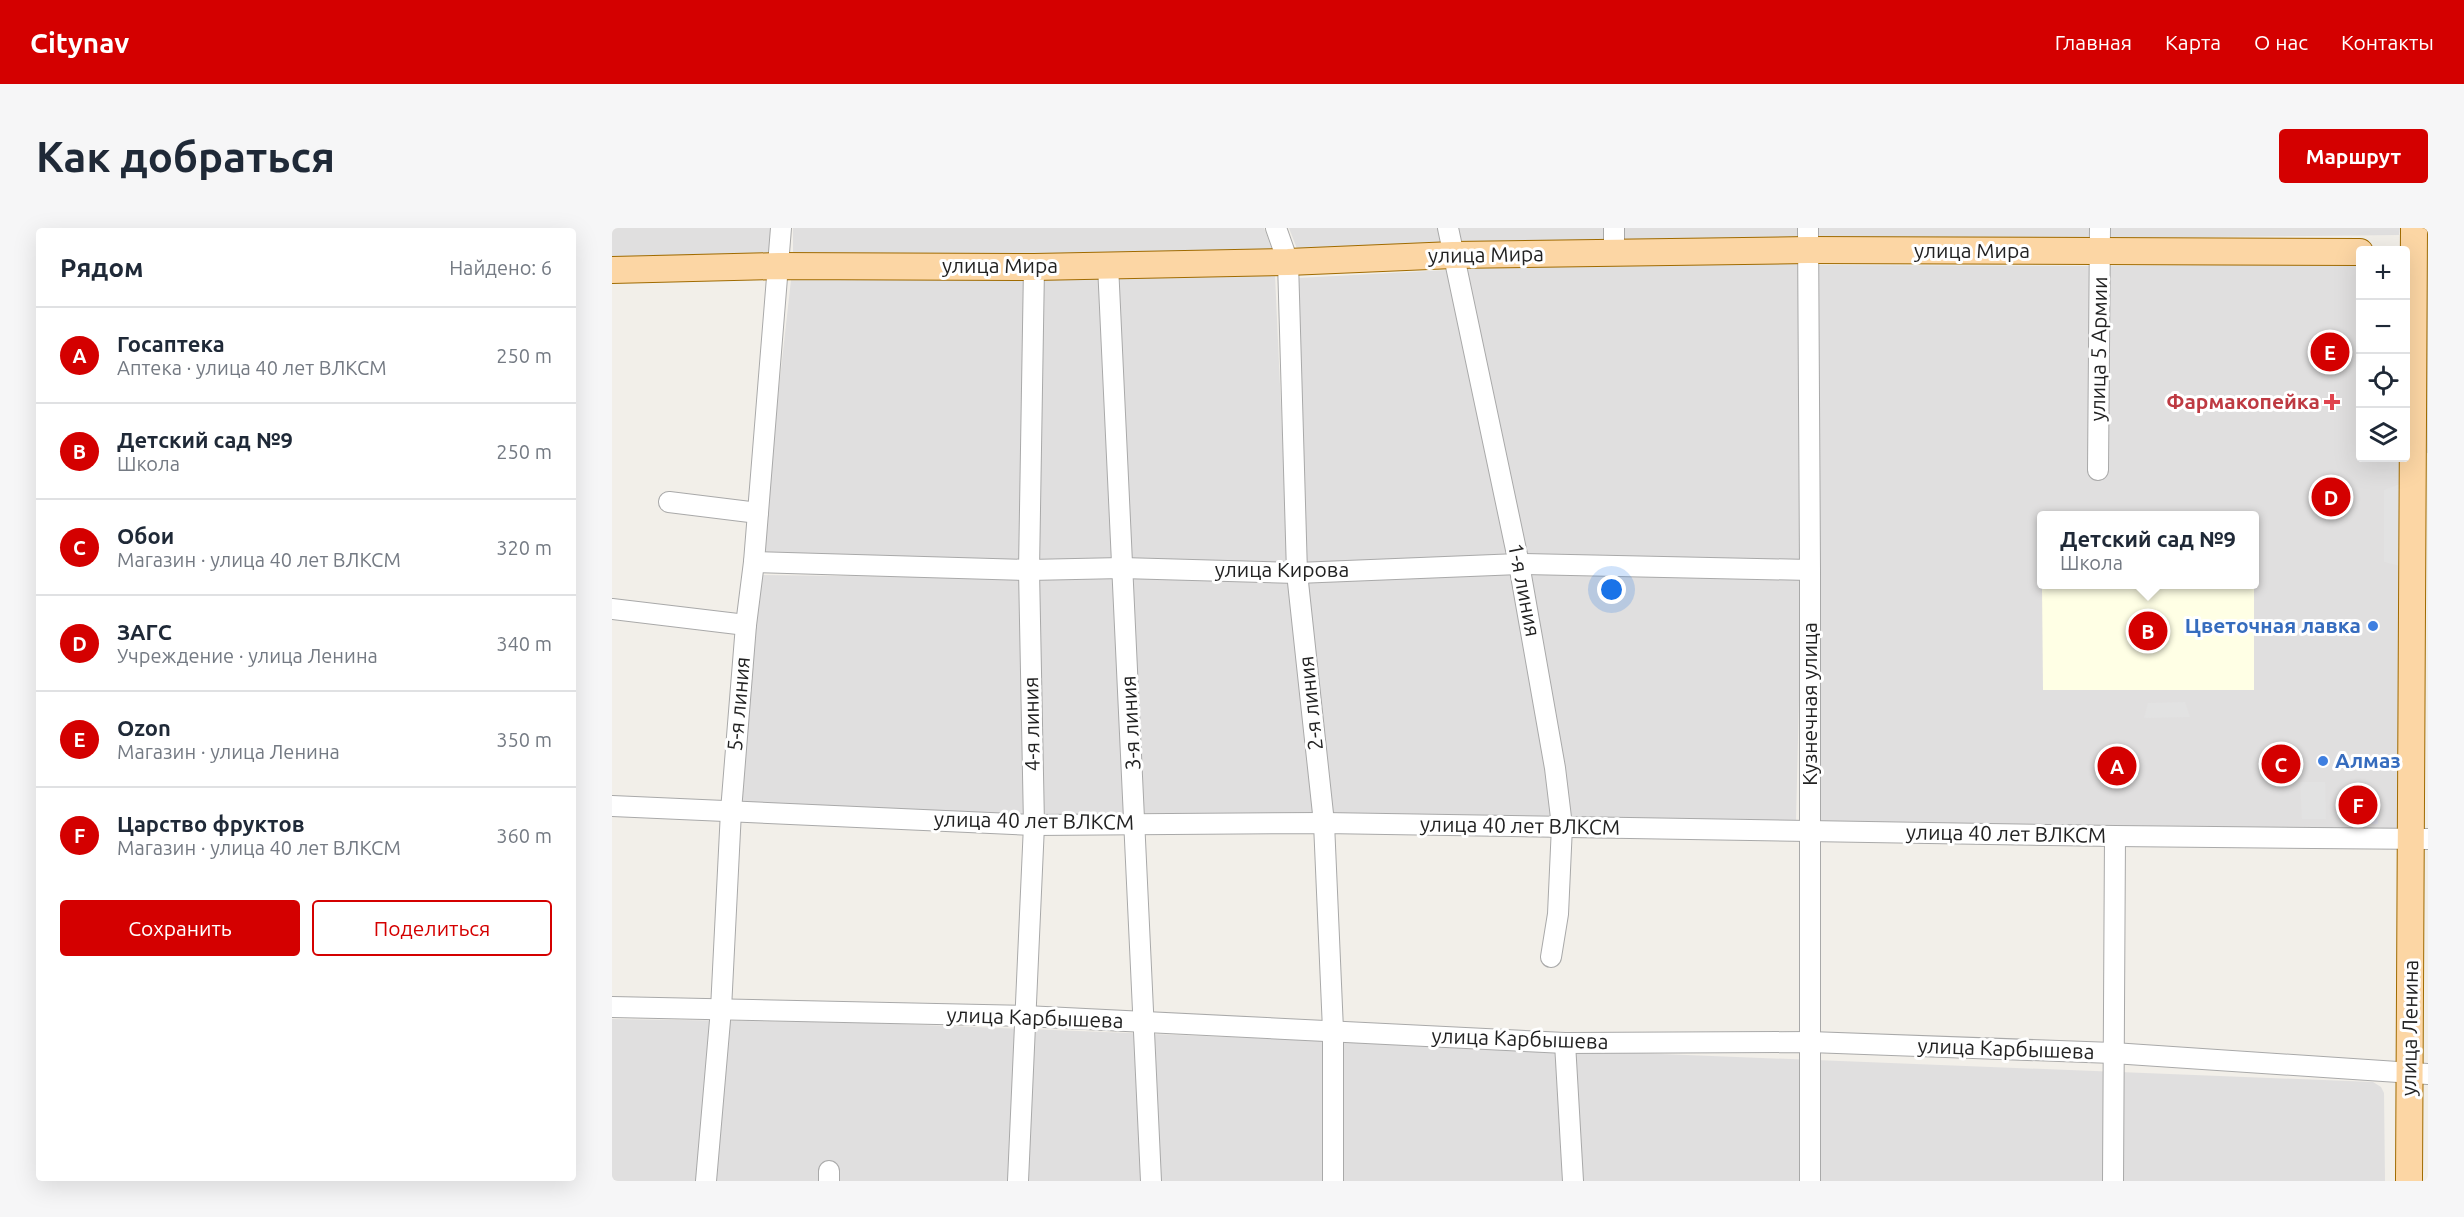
<!DOCTYPE html>
<html lang="ru">
<head>
<meta charset="utf-8">
<style>
  :root { --surface:#fff; --page:#f6f6f7; --text:#1f2937; --muted:#747a83; --line:#e0e1e3; --accent:#d40000 }
  body { margin:0; font-family:Ubuntu,sans-serif; background:var(--page); color:var(--text) }
  .controls { position:absolute; right:18px; top:18px; display:grid; overflow:hidden; border-radius:6px; box-shadow:0 6px 24px #0002 }
  .controls button { width:54px; height:54px; display:grid; place-items:center; padding:0; border:0; border-bottom:2px solid var(--line); background:var(--surface); color:var(--text); font:30px sans-serif }
  .you { position:absolute; left:1000px; top:362px; width:21px; height:21px; margin:-15px; border:4px solid #fff; border-radius:50%; background:#1a73e8; box-shadow:0 0 0 9px #1a73e833 }
  .badge { display:grid; place-items:center; width:39px; height:39px; border-radius:50%; background:var(--accent); color:#fff; font-size:20px; font-weight:700 }
  .pin { position:absolute; translate:-50% -50%; border:3px solid #fff; box-shadow:0 2px 6px #0006 }
  .popup { position:absolute; left:1425px; top:283px; width:222px; height:78px; box-sizing:border-box; display:grid; place-content:center; border-radius:6px; background:var(--surface); filter:drop-shadow(0 2px 4px #0005); font-size:20px; white-space:nowrap; color:var(--muted) }
  .popup b { font-size:22px; color:var(--text) }
  .popup::after { content:''; position:absolute; left:50%; top:100%; margin-left:-12px; border:12px solid transparent; border-top-color:var(--surface) }
  .list { margin:0; padding:0; list-style:none }
  h2 { display:flex; justify-content:space-between; align-items:center; height:78px; margin:0; padding:0 24px; font-size:26px }
  h2 small { font-size:20px; font-weight:400; color:var(--muted) }
  .list li { display:grid; grid-template-columns:39px 1fr auto; gap:18px; align-items:center; box-sizing:border-box; height:96px; padding:0 24px; border-top:2px solid var(--line) }
  .list b { display:block; font-size:22px; white-space:nowrap }
  .list p { margin:0; font-size:20px; white-space:nowrap; color:var(--muted) }
  .list em { font-size:20px; font-style:normal; color:var(--muted) }
  .actions { display:flex; gap:12px; padding:18px 24px }
  .actions a { flex:1; padding:14px 0; border:2px solid var(--accent); border-radius:6px; text-align:center; font-size:21px; color:var(--accent) }
  .actions .main { background:var(--accent); color:#fff }
  .icon { flex:none; width:33px; height:33px; fill:none; stroke:currentColor; stroke-width:2; stroke-linecap:round; stroke-linejoin:round }
  .map { position:relative; flex:none; width:1816px; height:953px; overflow:hidden; border-radius:6px }
  header { display:flex; align-items:center; gap:36px; box-sizing:border-box; height:84px; padding:0 30px; background:var(--accent); color:#fff }
  header strong { font-size:28px }
  nav { display:flex; gap:33px; margin-inline-start:auto; font-size:21px }
  .intro { display:flex; align-items:center; justify-content:space-between; box-sizing:border-box; height:144px; padding:0 36px }
  h1 { margin:0; font-size:42px }
  .button { padding:15px 27px; border-radius:6px; background:var(--accent); color:#fff; font-size:21px; font-weight:700 }
  main { display:flex; gap:36px; padding:0 36px }
  aside { flex:1; background:var(--surface); border-radius:6px; box-shadow:0 6px 24px #0002 }
  .map>svg:first-child { display:block }
</style>
</head>
<body>
<header>
<strong>Citynav</strong>
<nav><a>Главная</a><a>Карта</a><a>О нас</a><a>Контакты</a></nav>
</header>
<div class="intro"><h1>Как добраться</h1><a class="button">Маршрут</a></div>
<main>
<aside>
<h2>Рядом<small>Найдено: 6</small></h2>
<ul class="list">
<li><span class="badge">A</span><div><b>Госаптека</b><p>Аптека · улица 40 лет ВЛКСМ</p></div><em>250 m</em></li>
<li><span class="badge">B</span><div><b>Детский сад №9</b><p>Школа</p></div><em>250 m</em></li>
<li><span class="badge">C</span><div><b>Обои</b><p>Магазин · улица 40 лет ВЛКСМ</p></div><em>320 m</em></li>
<li><span class="badge">D</span><div><b>ЗАГС</b><p>Учреждение · улица Ленина</p></div><em>340 m</em></li>
<li><span class="badge">E</span><div><b>Ozon</b><p>Магазин · улица Ленина</p></div><em>350 m</em></li>
<li><span class="badge">F</span><div><b>Царство фруктов</b><p>Магазин · улица 40 лет ВЛКСМ</p></div><em>360 m</em></li>
</ul>
<div class="actions"><a class="main">Сохранить</a><a>Поделиться</a></div>
</aside>
<div class="map">
<svg width="1816" height="953" viewBox="0 0 1816 953">
  <rect width="100%" height="100%" fill="#f2efe9"/>
  <g fill="#e0dfdf" fill-rule="evenodd">
    <path d="M0,0H158L159,31L0,34Z"/>
    <path d="M181,0H652L660,22L503,29H181Z"/>
    <path d="M677,0H826L829,17L685,21Z"/>
    <path d="M844,0H996V17L848,16Z"/>
    <path d="M1008,0H1188V14L1008,15Z"/>
    <path d="M1205,0H1480V11L1205,12Z"/>
    <path d="M1497,0H1788L1787,7L1497,10Z"/>
    <rect x="1813" y="0" width="3" height="225"/>
    <path d="M1188,33L1190,332L914,326L850,41Z"/>
    <path d="M1748,36V230H1789L1788,604L1206,596L1202,37L1483,38ZM1430,288H1642V356H1430Z"/>
    <path d="M835,42L899,326L691,335L686,50Z"/>
    <path d="M663,47L676,335L517,331L504,49Z"/>
    <path d="M489,49L502,331L427,332L431,50Z"/>
    <path d="M415,50L411,332L148,329L179,52Z"/>
    <path d="M902,344L942,589L718,585L693,353Z"/>
    <path d="M918,344L1190,350L1184,593L957,589L939,461Z"/>
    <path d="M146,347L411,350L416,587L128,574Z"/>
    <path d="M503,349L516,585L432,587L427,350Z"/>
    <path d="M518,349L678,354L703,585H531Z"/>
    <path d="M0,791L261,795L1761,854L1769,859L1772,865L1773,953H0Z"/>
  </g>
  <path fill="#ffffe5" d="M1430,357H1642V462H1431Z"/>
  <g fill="#e2e2e2">
    <path d="M1802,251L1801,341L1772,334V262Z"/>
    <path d="M1573,474L1578,489L1532,490L1536,475Z"/>
    <path d="M1688,554H1713L1714,591H1690Z"/>
  </g>
  <path fill="#dddde8" d="M1734,560H1743V579H1766V596H1734Z"/>
  <g fill="none" stroke-linecap="round" stroke-linejoin="round">
    <g stroke="#a9a9a9" stroke-width="22">
      <g id="minor">
        <path d="M664,0L676,34L685,345L712,595L721,802V953"/>
        <path d="M836,0L907,336L943,540L950,598L946,686L939,729"/>
        <path d="M1196,0L1198,342V953"/>
        <path d="M1002,25V0"/>
        <path d="M496,37L539,953"/>
        <path d="M1486,242L1488,0"/>
        <path d="M57,274L146,285"/>
        <path d="M142,334L417,342L510,340L685,345L907,336L1198,342"/>
        <path d="M0,381L134,397"/>
        <path d="M0,578L422,597L712,595L1503,608L1816,611"/>
        <path d="M0,779L413,788L953,815L1198,814L1501,825L1816,846"/>
        <path d="M953,815L961,953"/>
        <path d="M94,953L109,781L119,583L134,397L142,334L169,0"/>
        <path d="M217,953V943"/>
        <path d="M406,953L422,597L417,342L422,39"/>
        <path d="M1501,953L1503,608"/>
      </g>
    </g>
    <g stroke="#a06b00" stroke-width="28">
      <g id="major">
        <path d="M0,42L167,38L422,39L676,34L841,27L1196,22L1748,24"/>
        <path d="M1797,953L1802,0"/>
      </g>
    </g>
    <use href="#minor" stroke="#fff" stroke-width="20"/>
    <use href="#major" stroke="#fcd6a4" stroke-width="26"/>
  </g>
  <path fill="#e0444e" stroke="#fff" stroke-width="2" d="M1717 165h6v6h6v6h-6v6h-6v-6h-6v-6h6z"/>
  <g fill="#3f7fe0" stroke="#fff" stroke-width="2">
    <circle cx="1761" cy="398" r="6"/>
    <circle cx="1711" cy="533" r="6"/>
  </g>
  <g text-anchor="middle" stroke-width="6" stroke-linejoin="round" paint-order="stroke">
    <g font-size="21" fill="#222" stroke="#fff">
      <text x="1360" y="30">улица Мира</text>
      <text transform="translate(874 27) rotate(-1)" y="7">улица Мира</text>
      <text x="388" y="45">улица Мира</text>
      <text transform="translate(1487 121) rotate(-89)" y="7">улица 5 Армии</text>
      <text x="670" y="349">улица Кирова</text>
      <text transform="translate(912 362) rotate(79)" y="7">1-я линия</text>
      <text transform="translate(699 475) rotate(-96)" y="7">2-я линия</text>
      <text transform="translate(127 476) rotate(-85)" y="7">5-я линия</text>
      <text transform="translate(1198 476) rotate(-90)" y="7">Кузнечная улица</text>
      <text transform="translate(519 495) rotate(-93)" y="7">3-я линия</text>
      <text transform="translate(420 496) rotate(-91)" y="7">4-я линия</text>
      <text transform="translate(422 593) rotate(1)" y="7">улица 40 лет ВЛКСМ</text>
      <text transform="translate(908 598) rotate(1)" y="7">улица 40 лет ВЛКСМ</text>
      <text transform="translate(1394 606) rotate(1)" y="7">улица 40 лет ВЛКСМ</text>
      <text transform="translate(423 790) rotate(2)" y="7">улица Карбышева</text>
      <text transform="translate(1798 800) rotate(-89)" y="7">улица Ленина</text>
      <text transform="translate(908 811) rotate(2)" y="7">улица Карбышева</text>
      <text transform="translate(1394 821) rotate(2)" y="7">улица Карбышева</text>
    </g>
    <g font-size="21" font-weight="bold" fill="#be3a42" stroke="#fff" text-anchor="end">
      <text x="1708" y="181">Фармакопейка</text>
    </g>
    <g font-size="21" font-weight="bold" fill="#366cbe" stroke="#fff" text-anchor="end">
      <text x="1749" y="405">Цветочная лавка</text>
      <text x="1723" y="540" text-anchor="start">Алмаз</text>
    </g>
  </g>
</svg>
<div class="controls">
<button>+</button>
<button>−</button>
<button><svg class="icon" aria-label="locate" viewBox="0 0 24 24"><circle cx="12" cy="12" r="6"/><path d="M12 2v4M12 18v4M2 12h4M18 12h4"/></svg></button>
<button><svg class="icon" aria-label="layers" viewBox="0 0 24 24"><path d="M12 4l9 5-9 5-9-5zM3 14l9 5 9-5"/></svg></button>
</div>
<div class="you"></div>
<div class="pin badge" style="left:1505px;top:538px">A</div>
<div class="pin badge" style="left:1536px;top:403px">B</div>
<div class="popup"><b>Детский сад №9</b>Школа</div>
<div class="pin badge" style="left:1669px;top:536px">C</div>
<div class="pin badge" style="left:1719px;top:269px">D</div>
<div class="pin badge" style="left:1718px;top:124px">E</div>
<div class="pin badge" style="left:1746px;top:577px">F</div>
</div>
</main>
</body>
</html>
